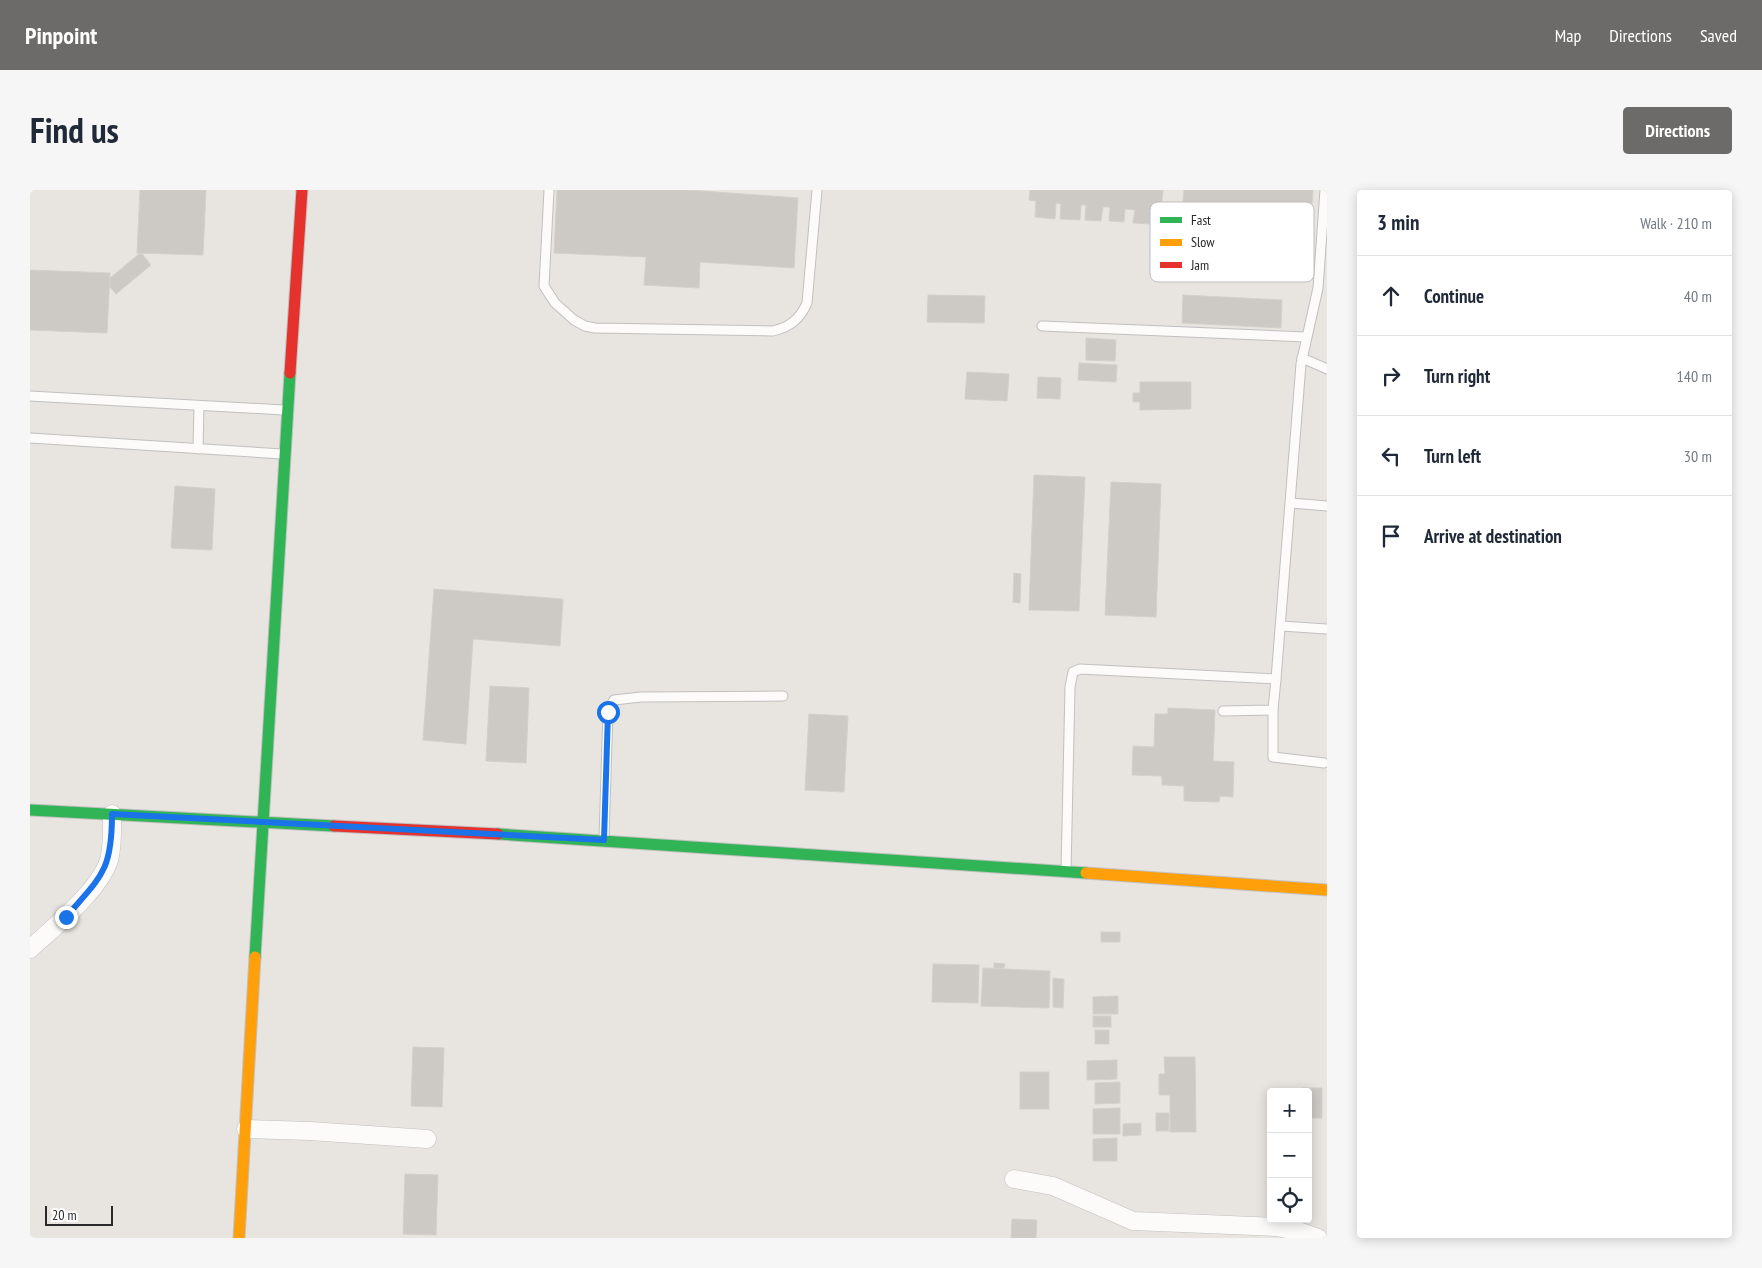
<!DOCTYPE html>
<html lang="en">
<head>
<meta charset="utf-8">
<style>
  :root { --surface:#fff; --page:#f6f6f7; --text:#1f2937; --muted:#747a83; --line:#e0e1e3; --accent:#6c6b69 }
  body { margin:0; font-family:"PT Sans Narrow",sans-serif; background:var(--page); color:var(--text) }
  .controls { position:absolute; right:15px; bottom:15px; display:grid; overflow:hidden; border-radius:5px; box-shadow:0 2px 12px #0003 }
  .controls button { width:45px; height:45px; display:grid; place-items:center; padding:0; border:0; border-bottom:1px solid var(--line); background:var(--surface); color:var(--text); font:25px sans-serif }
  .scale { position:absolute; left:15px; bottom:12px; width:68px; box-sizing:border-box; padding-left:5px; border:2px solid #2a2a2a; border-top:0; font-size:14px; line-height:18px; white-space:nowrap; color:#2a2a2a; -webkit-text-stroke:4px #fff; paint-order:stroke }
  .stop { position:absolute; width:15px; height:15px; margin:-11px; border:4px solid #1a73e8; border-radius:50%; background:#fff }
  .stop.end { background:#1a73e8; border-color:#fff; box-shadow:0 1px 5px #0008 }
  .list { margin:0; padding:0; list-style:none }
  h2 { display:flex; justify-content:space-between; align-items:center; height:65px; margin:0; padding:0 20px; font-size:21px }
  h2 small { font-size:16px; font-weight:400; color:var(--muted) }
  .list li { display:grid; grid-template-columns:32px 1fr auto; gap:15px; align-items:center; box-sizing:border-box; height:80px; padding:0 20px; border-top:1px solid var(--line) }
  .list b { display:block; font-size:19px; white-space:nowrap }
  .list em { font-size:16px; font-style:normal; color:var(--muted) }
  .icon { flex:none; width:28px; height:28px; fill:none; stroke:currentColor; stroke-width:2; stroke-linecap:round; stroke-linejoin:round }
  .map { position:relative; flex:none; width:1297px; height:1048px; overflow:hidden; border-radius:5px }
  header { display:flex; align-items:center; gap:30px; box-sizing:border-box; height:70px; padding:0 25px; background:var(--accent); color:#fff }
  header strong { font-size:24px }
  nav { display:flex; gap:28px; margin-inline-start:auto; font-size:18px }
  .intro { display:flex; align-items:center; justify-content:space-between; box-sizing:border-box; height:120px; padding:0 30px }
  h1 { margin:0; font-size:35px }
  .button { padding:12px 22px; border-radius:5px; background:var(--accent); color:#fff; font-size:18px; font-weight:700 }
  main { display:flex; gap:30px; padding:0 30px }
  aside { flex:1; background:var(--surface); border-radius:5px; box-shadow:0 2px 12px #0003 }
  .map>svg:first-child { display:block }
</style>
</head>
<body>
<header>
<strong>Pinpoint</strong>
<nav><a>Map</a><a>Directions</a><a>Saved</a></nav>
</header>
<div class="intro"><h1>Find us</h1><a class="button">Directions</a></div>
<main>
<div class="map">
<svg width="1297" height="1048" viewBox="0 0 1297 1048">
  <rect width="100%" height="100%" fill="#e8e4df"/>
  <g fill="#cdcac6" stroke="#d3d0cb">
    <path d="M110,0H176L173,65L107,63Z"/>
    <path d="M527,0H659L768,8L764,78L670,72L669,98L614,95L616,67L524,63Z"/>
    <path d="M1000,0H1133L1131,21L1122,20L1121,34L1103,33L1105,20L1095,19L1094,32L1079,31L1080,17H1073L1071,31L1055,30L1056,15H1051L1050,30L1030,29L1031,14L1026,13L1025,29L1005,27L1006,11L999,10Z"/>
    <path d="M1154,0H1283L1281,32L1276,31L1275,44L1257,43L1258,30L1251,29L1250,43L1233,42L1234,28L1226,27L1225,41L1208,40L1209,26H1201L1200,40L1183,38L1184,24H1177L1175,38L1157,36L1158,24L1152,23Z"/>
    <path d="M109,64H112L121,75L86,104L80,97V88Z"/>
    <path d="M0,80L80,83L77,143L0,140Z"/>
    <path d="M898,105L955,106L954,133L897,132Z"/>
    <path d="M1153,105L1252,110L1251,138L1152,133Z"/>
    <path d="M1056,148L1086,150L1085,171L1056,170Z"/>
    <path d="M1049,173L1087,175L1086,192L1048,190Z"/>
    <path d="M937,182L979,184L977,211L935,209Z"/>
    <path d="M1008,187L1031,188L1030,209L1007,208Z"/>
    <path d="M1110,192H1161V219L1110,220V212H1103V203H1110Z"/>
    <path d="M1004,285L1055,287L1049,421L999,420Z"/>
    <path d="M1081,292L1131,294L1126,427L1075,425Z"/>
    <path d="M145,296L185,299L182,360L141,358Z"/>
    <path d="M984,383L991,384L990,413L983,412Z"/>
    <path d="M404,399L533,409L530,456L443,449L436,554L393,550Z"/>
    <path d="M460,496L499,498L496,573L456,571Z"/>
    <path d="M1138,518L1185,520L1183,571L1204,572L1203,607L1190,606L1189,612L1154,611V596L1132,595V586L1102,585L1103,556L1124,557L1125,524H1138Z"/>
    <path d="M779,524L818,526L814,602L775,600Z"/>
    <rect x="1071" y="742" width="19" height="10"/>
    <path d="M964,773L975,774L974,778H964Z"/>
    <path d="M903,774L949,775L948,813L902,812Z"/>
    <path d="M953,778L1020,781L1019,818L951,816Z"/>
    <path d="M1023,788L1034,789L1033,818L1023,817Z"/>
    <path d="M1088,806V824H1063V807Z"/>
    <rect x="1063" y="826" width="18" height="11"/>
    <rect x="1065" y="840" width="14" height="14"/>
    <path d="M383,857L414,858L412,917L381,916Z"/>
    <path d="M1134,867H1165L1166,942H1140V905H1129V884H1135Z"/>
    <path d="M1087,870V889L1057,890V871Z"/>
    <rect x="990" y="882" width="29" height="37"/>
    <path d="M1090,892V913L1065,914V893Z"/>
    <path d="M1272,898H1292V928H1278V902H1272Z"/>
    <path d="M1090,918V944H1063V919Z"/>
    <rect x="1126" y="923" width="13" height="18"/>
    <path d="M1111,933V945L1093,946V934Z"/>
    <path d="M1087,948V971H1063V949Z"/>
    <path d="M375,984L408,985L406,1045L373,1044Z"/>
    <path d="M982,1029L1007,1030L1006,1048H981Z"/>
  </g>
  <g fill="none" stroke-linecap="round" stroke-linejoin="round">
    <g stroke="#c1c0c1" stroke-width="11">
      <g id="lane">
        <path d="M519,0L514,96L525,113L544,130L555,136L565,138L743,141C760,137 770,129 777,113L787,0"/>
        <path d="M1012,136L1275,147"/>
        <path d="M1272,168L1297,179"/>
        <path d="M0,206L254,220"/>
        <path d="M0,248L253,264"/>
        <path d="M168,259L169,216"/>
        <path d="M1261,313L1297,316"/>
        <path d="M1251,436L1297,439"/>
        <path d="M1243,520V567L1294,573"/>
        <path d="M1193,521L1243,520L1246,489"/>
        <path d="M574,648L578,521L584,510L611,507L753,506"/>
        <path d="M1036,682L1040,497L1043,482L1050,479L1246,489L1271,174L1288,98L1295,0"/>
      </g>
    </g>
    <g stroke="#c1c0c1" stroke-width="19">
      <g id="street">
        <path d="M0,759C23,738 70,700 79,670C83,656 82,639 82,624"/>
        <path d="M216,939L280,941L397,949"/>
        <path d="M984,989L1023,996L1103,1031L1246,1037L1268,1041L1288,1048"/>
      </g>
    </g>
    <g stroke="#c1c0c1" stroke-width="13">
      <g id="fast">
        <path d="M0,620L304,636"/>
        <path d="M468,644L1056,683"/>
        <path d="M225,767L260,183"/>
      </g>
    </g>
    <g stroke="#c1c0c1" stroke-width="13">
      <g id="slow">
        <path d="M1056,683L1297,700"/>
        <path d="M209,1048L225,767"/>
      </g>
    </g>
    <g stroke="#c1c0c1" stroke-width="13">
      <g id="jam">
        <path d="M260,183L272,0"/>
        <path d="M304,636L468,644"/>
      </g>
    </g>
    <use href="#lane" stroke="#fcfbfa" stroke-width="9"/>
    <use href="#street" stroke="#fcfbfa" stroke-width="18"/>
    <use href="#fast" stroke="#30b455" stroke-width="11"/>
    <use href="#slow" stroke="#ff9f0a" stroke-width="11"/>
    <use href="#jam" stroke="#e5322d" stroke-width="11"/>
  </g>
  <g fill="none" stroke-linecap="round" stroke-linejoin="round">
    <path stroke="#1a73e8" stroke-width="6" d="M36,727C71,686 82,682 82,624L574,650L578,522"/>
  </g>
  <rect x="1120" y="12" width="164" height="80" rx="8" fill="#fff" stroke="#bfbfbf" stroke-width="1"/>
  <rect x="1130" y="27" width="22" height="6" fill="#30b455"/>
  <rect x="1130" y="49" width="22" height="7" fill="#ff9f0a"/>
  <rect x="1130" y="72" width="22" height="6" fill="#e5322d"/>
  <g font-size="14" fill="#2a2a2a">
    <text x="1161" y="35">Fast</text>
    <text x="1161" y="57">Slow</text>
    <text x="1161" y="80">Jam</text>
  </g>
</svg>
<div class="controls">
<button>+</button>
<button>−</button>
<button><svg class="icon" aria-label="locate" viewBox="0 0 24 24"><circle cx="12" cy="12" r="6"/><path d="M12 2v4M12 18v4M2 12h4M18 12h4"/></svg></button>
</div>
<div class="scale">20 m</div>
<div class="stop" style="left:578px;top:522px"></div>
<div class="stop end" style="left:36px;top:727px"></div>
</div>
<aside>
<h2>3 min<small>Walk · 210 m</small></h2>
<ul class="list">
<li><svg class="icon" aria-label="ahead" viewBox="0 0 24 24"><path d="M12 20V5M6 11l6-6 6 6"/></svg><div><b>Continue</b></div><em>40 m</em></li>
<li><svg class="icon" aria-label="right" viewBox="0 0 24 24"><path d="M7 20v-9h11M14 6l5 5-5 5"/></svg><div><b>Turn right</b></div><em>140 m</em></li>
<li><svg class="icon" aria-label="left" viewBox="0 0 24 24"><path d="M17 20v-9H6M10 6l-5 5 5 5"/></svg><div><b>Turn left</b></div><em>30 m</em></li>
<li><svg class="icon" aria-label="arrive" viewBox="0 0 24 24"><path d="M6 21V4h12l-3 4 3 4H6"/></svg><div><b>Arrive at destination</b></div></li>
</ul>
</aside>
</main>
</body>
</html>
